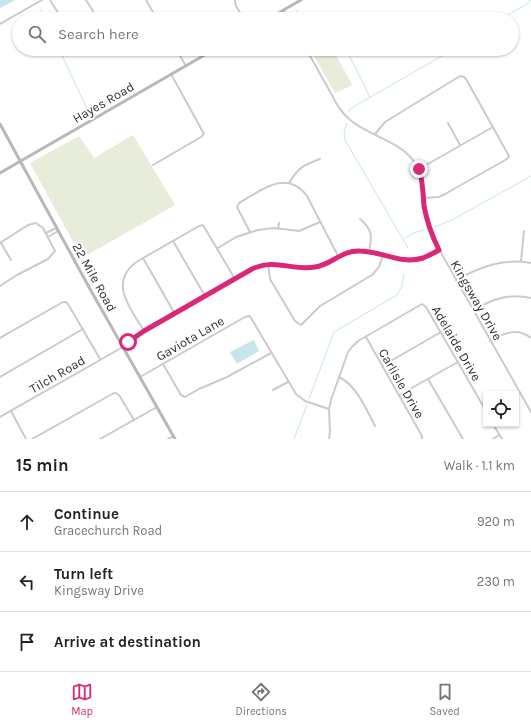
<!DOCTYPE html>
<html lang="en">
<head>
<meta charset="utf-8">
<style>
  :root { --surface:#fff; --page:#f6f6f6; --text:#222; --muted:#767676; --line:#e0e0e0; --accent:#db2777 }
  body { margin:0; font-family:Karla,sans-serif; background:var(--page); color:var(--text) }
  .controls { position:absolute; right:12px; bottom:12px; display:grid; overflow:hidden; border-radius:0px; box-shadow:0 1px 3px #0004 }
  .controls button { width:36px; height:36px; display:grid; place-items:center; padding:0; border:0; border-bottom:1px solid var(--line); background:var(--surface); color:var(--text); font:20px sans-serif }
  .stop { position:absolute; width:12px; height:12px; margin:-9px; border:3px solid #db2777; border-radius:50%; background:#fff }
  .stop.end { background:#db2777; border-color:#fff; box-shadow:0 1px 4px #0008 }
  .list { margin:0; padding:0; list-style:none }
  h2 { display:flex; justify-content:space-between; align-items:center; height:52px; margin:0; padding:0 16px; font-size:17px }
  h2 small { font-size:13px; font-weight:400; color:var(--muted) }
  .list li { display:grid; grid-template-columns:26px 1fr auto; gap:12px; align-items:center; box-sizing:border-box; height:60px; padding:0 16px; border-top:1px solid var(--line) }
  .list b { display:block; font-size:15px; white-space:nowrap }
  .list p { margin:0; font-size:13px; white-space:nowrap; color:var(--muted) }
  .list em { font-size:13px; font-style:normal; color:var(--muted) }
  .icon { flex:none; width:22px; height:22px; fill:none; stroke:currentColor; stroke-width:2; stroke-linecap:round; stroke-linejoin:round }
  .map { position:relative; flex:none; width:531px; height:439px; overflow:hidden }
  .search { position:absolute; background:var(--surface); box-shadow:0 1px 3px #0004; left:12px; right:12px; top:12px; height:44px; display:flex; align-items:center; gap:10px; box-sizing:border-box; padding:0 14px; border-radius:22px; color:var(--muted); font-size:15px }
  .sheet { height:232px; background:var(--surface) }
  nav { display:flex; justify-content:space-around; align-items:center; box-sizing:border-box; height:56px; border-top:1px solid var(--line); background:var(--surface); font-size:11px; color:var(--muted) }
  nav a { display:grid; justify-items:center; gap:2px }
  nav .on { color:var(--accent) }
  .map>svg:first-child { display:block }
</style>
</head>
<body>
<div class="map">
<svg width="531" height="439" viewBox="0 0 531 439">
  <rect width="100%" height="100%" fill="#fff"/>
  <g fill="#e7ecdb">
    <path d="M310,49H328L334,52L352,84L351,86L335,93Z"/>
    <path d="M133,135L175,205L82,258L30,163L79,136L94,158Z"/>
  </g>
  <g fill="#c6e5ed">
    <path d="M0,0H15L0,8Z"/>
    <path d="M254,340L259,351L237,364L230,352Z"/>
  </g>
  <g fill="none" stroke-linecap="round" stroke-linejoin="round">
    <g stroke="#c6e5ed" stroke-width="1">
      <path d="M41,9L45,19"/>
      <path d="M296,10L301,19"/>
      <path d="M501,19L527,4L531,0"/>
      <path d="M59,49L89,113"/>
      <path d="M345,49L349,55L370,97"/>
      <path d="M349,112L350,109L355,106L454,49"/>
      <path d="M347,123L344,132L345,140L408,248"/>
      <path d="M434,227L452,220L531,176"/>
      <path d="M404,239L413,233L424,230"/>
      <path d="M309,399L334,332L397,295L402,286L404,274"/>
      <path d="M294,439L307,405"/>
    </g>
    <g stroke="#cbcbcb" stroke-width="2">
      <path d="M50,0L62,19"/>
      <path d="M86,0L98,19"/>
      <path d="M146,0L157,19"/>
      <path d="M235,0L236,6L244,19"/>
      <path d="M283,10L288,19"/>
      <path d="M0,24L42,0"/>
      <path d="M79,49H83"/>
      <path d="M176,49L186,66"/>
      <path d="M306,49C313,61 320,74 327,86C334,99 338,109 349,119C368,136 401,141 415,163C424,176 422,192 424,207C426,219 430,231 435,242L531,412"/>
      <path d="M448,123L460,145"/>
      <path d="M375,134L385,122L460,76L464,77L466,79L509,156L507,159L445,194L439,197L424,198"/>
      <path d="M153,165L201,137L204,134L171,74"/>
      <path d="M419,169L493,127"/>
      <path d="M289,183C298,168 303,165 320,159"/>
      <path d="M360,219C373,230 372,236 369,252"/>
      <path d="M278,229L279,223"/>
      <path d="M250,232L237,207L239,203C260,191 287,168 307,196L338,256"/>
      <path d="M46,233L56,228"/>
      <path d="M48,237L58,231"/>
      <path d="M173,241L205,296"/>
      <path d="M0,243L28,225L36,223L43,228L55,251L48,259L17,275L0,286"/>
      <path d="M1,243L11,260"/>
      <path d="M218,248L236,237L258,230L274,228L299,231L320,222"/>
      <path d="M143,258L175,314"/>
      <path d="M521,261L524,231"/>
      <path d="M268,264L270,279L295,321L301,325L320,306L372,275L379,267L383,255"/>
      <path d="M456,280C480,267 503,258 531,263"/>
      <path d="M473,310C493,299 509,293 531,298"/>
      <path d="M144,331C131,309 107,282 138,261L199,226L203,225L235,279"/>
      <path d="M366,337L422,436V439"/>
      <path d="M0,338L63,302H66L68,304L100,359"/>
      <path d="M490,341C504,333 517,327 531,338"/>
      <path d="M123,347L125,344L144,331L252,269C271,260 291,268 312,268C326,267 336,254 350,251C371,248 390,261 410,260C421,260 430,255 439,250"/>
      <path d="M163,364L181,395L185,397L199,389L227,377L271,353"/>
      <path d="M382,366L441,332"/>
      <path d="M0,377L83,329"/>
      <path d="M140,377L245,317L249,316L251,318L296,394L305,401L329,409"/>
      <path d="M339,377C357,386 366,409 375,426"/>
      <path d="M428,379L463,439"/>
      <path d="M273,390L288,382"/>
      <path d="M399,395L458,362"/>
      <path d="M11,411L26,439"/>
      <path d="M0,417L123,347C130,347 134,343 137,338"/>
      <path d="M493,424L502,439"/>
      <path d="M32,439L114,393H116L119,395L134,420"/>
      <path d="M100,439L157,407"/>
      <path d="M168,439L174,436"/>
      <path d="M329,439L330,432L329,409L331,400L348,352L352,347L358,341L422,304L426,307L486,411"/>
      <path d="M493,439L499,435"/>
    </g>
    <g stroke="#b8b8b8" stroke-width="3">
      <path d="M268,19L301,0"/>
      <path d="M0,124L90,289L175,439"/>
      <path d="M0,173L215,49"/>
    </g>
  </g>
  <g fill="none" stroke-linecap="round" stroke-linejoin="round">
    <path stroke="#db2777" stroke-width="5" d="M128,342L144,331L252,269C275,258 292,271 315,267C331,265 342,250 360,251C381,251 401,265 423,258C428,256 434,253 439,250C432,236 427,222 424,206C423,194 423,181 419,169"/>
  </g>
  <g text-anchor="middle" stroke-width="4" stroke-linejoin="round" paint-order="stroke">
    <g font-size="13" fill="#2e2e2e" stroke="#fff">
      <text transform="translate(103 102) rotate(-30)" y="5">Hayes Road</text>
      <text transform="translate(95 277) rotate(61)" y="5">22 Mile Road</text>
      <text transform="translate(477 300) rotate(60)" y="5">Kingsway Drive</text>
      <text transform="translate(190 338) rotate(-30)" y="5">Gaviota Lane</text>
      <text transform="translate(457 343) rotate(60)" y="5">Adelaide Drive</text>
      <text transform="translate(57 374) rotate(-30)" y="5">Tilch Road</text>
      <text transform="translate(402 383) rotate(60)" y="5">Carlisle Drive</text>
    </g>
  </g>
</svg>
<div class="controls">
<button><svg class="icon" aria-label="locate" viewBox="0 0 24 24"><circle cx="12" cy="12" r="6"/><path d="M12 2v4M12 18v4M2 12h4M18 12h4"/></svg></button>
</div>
<div class="stop" style="left:128px;top:342px"></div>
<div class="stop end" style="left:419px;top:169px"></div>
<div class="search"><svg class="icon" aria-label="search" viewBox="0 0 24 24"><circle cx="10" cy="10" r="6"/><path d="M15 15l6 6"/></svg>Search here</div>
</div>
<section class="sheet">
<h2>15 min<small>Walk · 1.1 km</small></h2>
<ul class="list">
<li><svg class="icon" aria-label="ahead" viewBox="0 0 24 24"><path d="M12 20V5M6 11l6-6 6 6"/></svg><div><b>Continue</b><p>Gracechurch Road</p></div><em>920 m</em></li>
<li><svg class="icon" aria-label="left" viewBox="0 0 24 24"><path d="M17 20v-9H6M10 6l-5 5 5 5"/></svg><div><b>Turn left</b><p>Kingsway Drive</p></div><em>230 m</em></li>
<li><svg class="icon" aria-label="arrive" viewBox="0 0 24 24"><path d="M6 21V4h12l-3 4 3 4H6"/></svg><div><b>Arrive at destination</b></div></li>
</ul>
</section>
<nav>
<a class="on"><svg class="icon" aria-label="map" viewBox="0 0 24 24"><path d="M3 6l6-2 6 2 6-2v14l-6 2-6-2-6 2zM9 4v14M15 6v14"/></svg>Map</a>
<a><svg class="icon" aria-label="directions" viewBox="0 0 24 24"><path d="M12 3l9 9-9 9-9-9zM9 14v-3h6M13 9l2 2-2 2"/></svg>Directions</a>
<a><svg class="icon" aria-label="saved" viewBox="0 0 24 24"><path d="M7 4h10v16l-5-4-5 4z"/></svg>Saved</a>
</nav>
</body>
</html>
